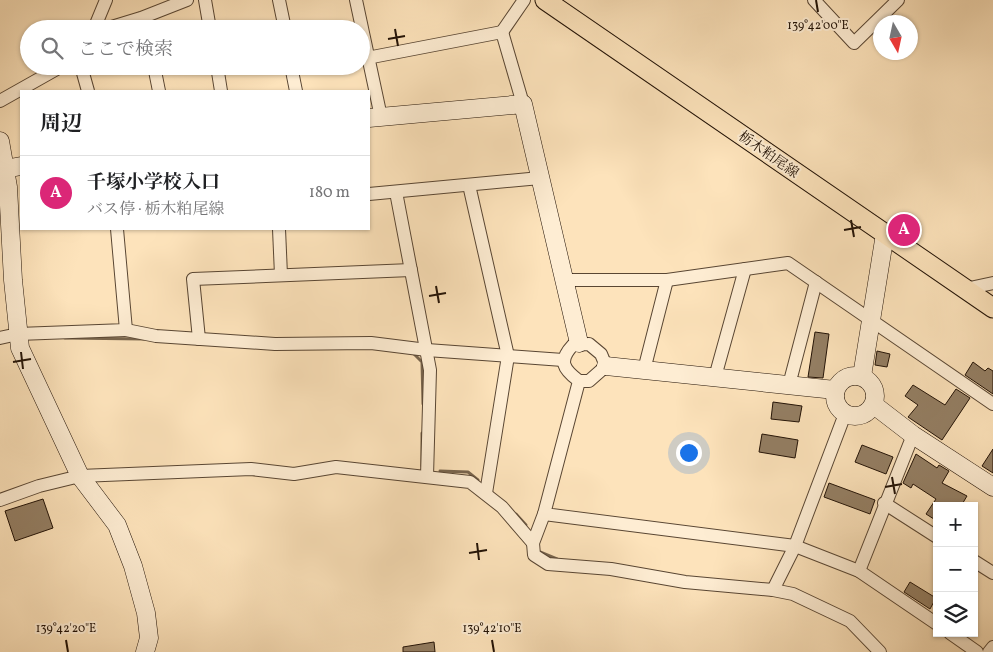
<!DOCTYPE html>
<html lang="ja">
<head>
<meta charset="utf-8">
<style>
  :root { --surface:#fff; --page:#f2f2f2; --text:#202124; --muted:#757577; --line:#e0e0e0; --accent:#db2777 }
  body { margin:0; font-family:Vollkorn,"Noto Serif JP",serif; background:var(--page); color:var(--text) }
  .controls { position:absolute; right:15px; bottom:15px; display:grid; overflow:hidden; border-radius:0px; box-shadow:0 1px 4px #0004 }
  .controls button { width:45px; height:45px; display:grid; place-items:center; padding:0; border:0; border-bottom:1px solid var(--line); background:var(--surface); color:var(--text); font:25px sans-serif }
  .compass { position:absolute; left:873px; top:15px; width:45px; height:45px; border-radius:50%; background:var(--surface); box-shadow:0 1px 4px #0004; rotate:171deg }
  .you { position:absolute; left:688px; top:452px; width:18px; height:18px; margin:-12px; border:4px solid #fff; border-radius:50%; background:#1a73e8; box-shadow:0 0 0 8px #1a73e833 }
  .badge { display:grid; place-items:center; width:32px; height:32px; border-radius:50%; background:var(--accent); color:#fff; font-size:16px; font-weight:700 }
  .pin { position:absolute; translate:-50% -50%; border:2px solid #fff; box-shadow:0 1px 5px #0006 }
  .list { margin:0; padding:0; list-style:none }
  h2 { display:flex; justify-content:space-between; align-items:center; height:65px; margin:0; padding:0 20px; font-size:21px }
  h2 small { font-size:16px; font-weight:400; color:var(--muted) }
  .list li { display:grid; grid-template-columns:32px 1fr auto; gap:15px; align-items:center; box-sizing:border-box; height:75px; padding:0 20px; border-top:1px solid var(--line) }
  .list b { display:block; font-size:19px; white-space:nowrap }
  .list p { margin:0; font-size:16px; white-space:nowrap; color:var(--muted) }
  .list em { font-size:16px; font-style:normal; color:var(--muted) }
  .icon { flex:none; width:28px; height:28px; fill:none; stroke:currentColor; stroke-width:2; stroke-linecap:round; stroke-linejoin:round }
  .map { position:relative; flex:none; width:993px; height:652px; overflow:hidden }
  .search { position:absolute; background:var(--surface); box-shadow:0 1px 4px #0004; left:20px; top:20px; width:350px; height:55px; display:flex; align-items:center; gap:12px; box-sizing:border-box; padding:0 18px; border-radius:28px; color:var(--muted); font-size:19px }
  .panel { position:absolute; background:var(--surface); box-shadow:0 1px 4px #0004; left:20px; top:90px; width:350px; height:140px; border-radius:0px }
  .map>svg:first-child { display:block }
</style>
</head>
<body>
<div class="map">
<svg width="993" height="652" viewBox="0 0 993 652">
  <rect width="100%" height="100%" fill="#fde3bb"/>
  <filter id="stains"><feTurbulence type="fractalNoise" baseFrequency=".004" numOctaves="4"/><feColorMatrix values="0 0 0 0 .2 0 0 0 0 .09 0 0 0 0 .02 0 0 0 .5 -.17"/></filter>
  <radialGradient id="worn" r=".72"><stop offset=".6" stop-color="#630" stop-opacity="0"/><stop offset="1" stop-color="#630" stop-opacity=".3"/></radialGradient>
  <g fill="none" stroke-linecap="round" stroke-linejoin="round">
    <g stroke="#79654d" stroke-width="3">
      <path d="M65,338L144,339"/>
      <path d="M414,354L422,362L423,404"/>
      <path d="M422,466V433"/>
      <path d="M440,471L468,472L478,480"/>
      <path d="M516,514L526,525"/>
      <path d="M540,552L557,559"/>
    </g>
  </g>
  <g fill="#947f64" stroke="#221206">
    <path d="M815,332L829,334L823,378L808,377Z"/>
    <path d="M877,351L890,354L887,367L875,365Z"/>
    <path d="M973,362L985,371L988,368L993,371V394L965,375Z"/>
    <path d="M913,385L945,405L956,389L970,398L942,440L908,417L918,405L905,396Z"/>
    <path d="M773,402L802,406L799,422L771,419Z"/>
    <path d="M762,434L798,440L795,458L759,452Z"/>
    <path d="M862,445L893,457L886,474L855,462Z"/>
    <path d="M993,449V473L982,466Z"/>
    <path d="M916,454L937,468L939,465L949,471L942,483L967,496L961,506H937V521L926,514L936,499L913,484L911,488L903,483Z"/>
    <path d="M829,483L875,500L870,514L824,497Z"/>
    <path d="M43,499L53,528L15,541L5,511Z"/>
    <path d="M910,582L936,598L930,609L904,592Z"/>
    <path d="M434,642L435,652H403V647Z"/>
  </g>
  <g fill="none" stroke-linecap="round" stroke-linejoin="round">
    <g stroke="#594633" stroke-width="14">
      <g id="street">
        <path d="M205,0L210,29"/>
        <path d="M279,0L285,29"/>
        <path d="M356,0L381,117"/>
        <path d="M814,0L854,43L898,0"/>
        <path d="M94,29L106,0"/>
        <path d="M105,29L141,18L187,0"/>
        <path d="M502,32L524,0"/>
        <path d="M367,58L502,32L523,104"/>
        <path d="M81,66L88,91"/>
        <path d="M154,66L159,91"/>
        <path d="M217,66L221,91"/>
        <path d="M291,66L296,91"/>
        <path d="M0,101L62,66"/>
        <path d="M469,185L508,356L486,493"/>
        <path d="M396,192L430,370L427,476"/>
        <path d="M369,194L540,178"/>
        <path d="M279,229L281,275"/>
        <path d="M565,280H667L788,263L993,404"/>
        <path d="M965,289L993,283"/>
        <path d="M126,330L156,336L275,344L371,343L427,350L563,360"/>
        <path d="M0,338L18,334L126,330L117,229"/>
        <path d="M199,339L193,279L411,270"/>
        <path d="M644,370L667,280"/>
        <path d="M715,377L745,269"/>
        <path d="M579,381C563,369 558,361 573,345L589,344L601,354L606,366L589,381H579L544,514L795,546L859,571L937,624"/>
        <path d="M789,385L816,282"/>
        <path d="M0,500L39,486L80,476L251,469L294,474L336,467L470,482L502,507L533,543"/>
        <path d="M884,503L937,537"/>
        <path d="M544,514L533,543L534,555L548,564L611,569L685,582L773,590L793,594L850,621L880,652"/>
        <path d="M974,561L993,573"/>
        <path d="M859,571L913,435"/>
        <path d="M773,590L795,546L845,414"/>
        <path d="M950,633L977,652"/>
        <path d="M989,652L993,647"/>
      </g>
    </g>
    <g stroke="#221206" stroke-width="19">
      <g id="secondary">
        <path d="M369,118L523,104L579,343"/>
        <path d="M0,141L8,187L13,280L20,348L80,476L117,525L133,566L146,613L149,638L145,652"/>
        <path d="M5,169L21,166"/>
        <path d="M606,366L835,390"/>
        <circle cx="855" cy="396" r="20"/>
        <path d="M862,376L885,234"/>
        <path d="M874,405L913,435L993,487"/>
      </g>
    </g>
    <g stroke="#221206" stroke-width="21">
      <path id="primary" d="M545,0L993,308"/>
    </g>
    <use href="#street" stroke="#feedd3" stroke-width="12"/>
    <use href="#secondary" stroke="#feedd3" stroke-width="18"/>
    <use href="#primary" stroke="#fde3bb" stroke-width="19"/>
  </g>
  <path fill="none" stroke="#221206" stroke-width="2" d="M816,0L818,12M395,29L398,46M388,39L405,36M851,220L854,237M844,230L861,227M436,286L439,303M429,296L446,293M21,352L23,369M13,362L31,359M892,477L895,494M885,487L902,484M477,543L479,560M469,553L487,550M66,640L68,652M492,640L494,652"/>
  <g text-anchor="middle" stroke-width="4" stroke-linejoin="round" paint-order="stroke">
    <g font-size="14" fill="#221206" stroke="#feedd3">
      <text transform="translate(769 154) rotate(35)" y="5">栃木粕尾線</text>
    </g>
  </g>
  <g font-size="12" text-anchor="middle" fill="#221206" stroke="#feedd3" stroke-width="4" stroke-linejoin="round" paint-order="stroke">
    <text x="818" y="29">139°42'00"E</text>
    <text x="66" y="632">139°42'20"E</text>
    <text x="492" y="632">139°42'10"E</text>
  </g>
  <rect width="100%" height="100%" filter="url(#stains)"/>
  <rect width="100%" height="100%" fill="url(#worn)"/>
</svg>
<div class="controls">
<button>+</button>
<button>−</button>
<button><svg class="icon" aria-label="layers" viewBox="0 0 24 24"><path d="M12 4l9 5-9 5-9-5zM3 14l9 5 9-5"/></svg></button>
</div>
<svg class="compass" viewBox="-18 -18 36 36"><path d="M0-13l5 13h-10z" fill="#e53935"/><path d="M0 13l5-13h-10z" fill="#757577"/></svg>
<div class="you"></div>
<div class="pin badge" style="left:904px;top:230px">A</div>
<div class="search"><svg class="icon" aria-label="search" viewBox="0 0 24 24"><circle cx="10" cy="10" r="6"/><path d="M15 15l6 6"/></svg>ここで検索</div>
<section class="panel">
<h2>周辺<small></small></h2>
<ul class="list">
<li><span class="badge">A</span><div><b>千塚小学校入口</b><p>バス停 · 栃木粕尾線</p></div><em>180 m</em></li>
</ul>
</section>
</div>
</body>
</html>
